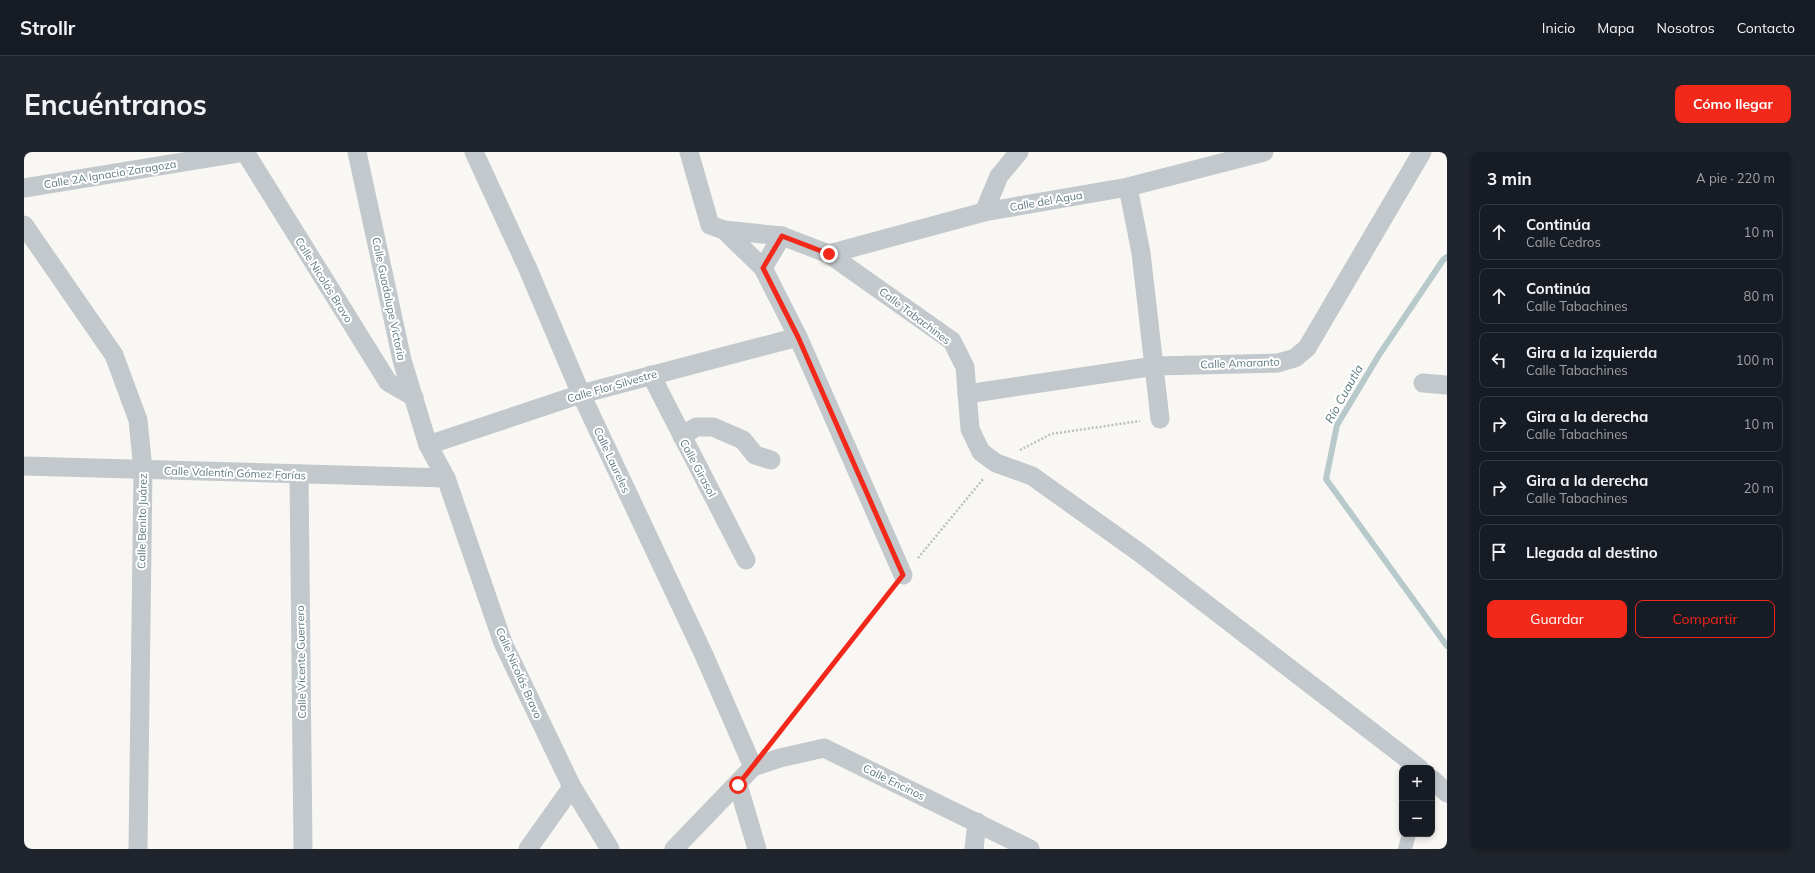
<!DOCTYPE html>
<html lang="es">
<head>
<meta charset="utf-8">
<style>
  :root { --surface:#171b24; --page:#20242c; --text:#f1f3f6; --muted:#9ea1a6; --line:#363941; --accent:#f2281a }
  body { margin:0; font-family:Mulish,sans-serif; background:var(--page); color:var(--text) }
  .controls { position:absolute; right:12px; bottom:12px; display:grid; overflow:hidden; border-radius:8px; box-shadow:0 2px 6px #0003 }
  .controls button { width:36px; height:36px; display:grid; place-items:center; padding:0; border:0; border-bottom:1px solid var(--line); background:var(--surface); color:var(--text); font:20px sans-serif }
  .stop { position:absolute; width:12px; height:12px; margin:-9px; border:3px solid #f2281a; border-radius:50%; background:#fff }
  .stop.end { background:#f2281a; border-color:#fff; box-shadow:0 1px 4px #0008 }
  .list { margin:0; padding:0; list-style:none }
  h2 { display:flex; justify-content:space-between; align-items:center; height:52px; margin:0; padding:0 16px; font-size:17px }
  h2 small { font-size:13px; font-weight:400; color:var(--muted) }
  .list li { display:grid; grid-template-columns:26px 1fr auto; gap:12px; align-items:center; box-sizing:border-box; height:56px; margin:0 8px 8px; padding:0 8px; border:1px solid var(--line); border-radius:8px }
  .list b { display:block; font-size:15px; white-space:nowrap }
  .list p { margin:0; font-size:13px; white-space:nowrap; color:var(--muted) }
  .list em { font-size:13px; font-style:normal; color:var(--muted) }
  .actions { display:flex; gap:8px; padding:12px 16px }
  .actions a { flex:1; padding:9px 0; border:1px solid var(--accent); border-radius:8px; text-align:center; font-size:14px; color:var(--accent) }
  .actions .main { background:var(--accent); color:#fff }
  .icon { flex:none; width:22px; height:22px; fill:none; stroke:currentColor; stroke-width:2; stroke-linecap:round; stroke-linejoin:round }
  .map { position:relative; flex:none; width:1423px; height:697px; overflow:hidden; border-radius:8px }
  header { display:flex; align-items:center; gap:24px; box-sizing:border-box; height:56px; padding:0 20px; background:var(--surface); border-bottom:1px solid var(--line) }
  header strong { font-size:19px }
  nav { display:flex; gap:22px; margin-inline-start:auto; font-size:14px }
  .intro { display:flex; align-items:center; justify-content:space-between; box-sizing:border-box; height:96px; padding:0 24px }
  h1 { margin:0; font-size:28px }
  .button { padding:10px 18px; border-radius:8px; background:var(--accent); color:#fff; font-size:14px; font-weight:700 }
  main { display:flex; gap:24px; padding:0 24px }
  aside { flex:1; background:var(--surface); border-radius:8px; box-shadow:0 2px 6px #0003 }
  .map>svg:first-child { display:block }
</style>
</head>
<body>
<header>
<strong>Strollr</strong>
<nav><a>Inicio</a><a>Mapa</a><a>Nosotros</a><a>Contacto</a></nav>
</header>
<div class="intro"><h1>Encuéntranos</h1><a class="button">Cómo llegar</a></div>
<main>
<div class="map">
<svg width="1423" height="697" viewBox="0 0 1423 697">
  <rect width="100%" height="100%" fill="#f8f7f4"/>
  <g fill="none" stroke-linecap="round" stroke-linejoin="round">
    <path stroke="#b8c9cb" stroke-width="6" d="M1423,105L1419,108L1355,203L1313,273L1302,327L1423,494"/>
    <g stroke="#bcc0c2" stroke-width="2.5" stroke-dasharray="2 2" stroke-linecap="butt">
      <path d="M996,298L1027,282L1116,269"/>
      <path d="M894,406L960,326"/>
      <path d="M753,585L867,439"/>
    </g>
    <path stroke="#c2c8cb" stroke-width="14" d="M1381,697L1385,682"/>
    <g stroke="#c2c8cb" stroke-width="19">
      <path d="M221,0L364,230L390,245"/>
      <path d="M333,0L378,208L404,293L422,326L479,491L548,635L586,697"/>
      <path d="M450,0L504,117L557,242L680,503L729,615"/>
      <path d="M665,0L686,73L700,78L739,116L774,185L879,423"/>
      <path d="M1104,35L1117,101L1136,267"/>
      <path d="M0,36L220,0"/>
      <path d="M960,60L975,24L995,0"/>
      <path d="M0,73L90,203L114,268L119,318L114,697"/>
      <path d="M700,78L758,84L805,102L928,189L941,215L946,277L957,300L972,311L1008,324L1116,401L1395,616"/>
      <path d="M805,102L960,60L1104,35L1240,0"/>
      <path d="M739,116L758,84"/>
      <path d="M627,223L722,408"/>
      <path d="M1399,231L1423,233"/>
      <path d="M943,242L1131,214L1254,211L1271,206L1283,196L1398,0"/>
      <path d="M658,284L672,275H689L719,288L731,303L747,308"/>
      <path d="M404,293L557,242L774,185"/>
      <path d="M0,314L422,326"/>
      <path d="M275,322L279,697"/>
      <path d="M1408,627L1423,641"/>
      <path d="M714,633L733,697"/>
      <path d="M504,697L548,635"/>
      <path d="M650,697L729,615L756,606L800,596L1006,697"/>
      <path d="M950,697L953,670"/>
    </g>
  </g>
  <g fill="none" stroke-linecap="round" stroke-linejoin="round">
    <path stroke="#f2281a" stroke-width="5" d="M714,633L879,423L774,185L739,116L758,84L805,102"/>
  </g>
  <g text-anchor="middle" stroke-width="4" stroke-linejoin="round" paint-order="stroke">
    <g font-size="11" fill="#607982" stroke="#fff">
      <text transform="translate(86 22) rotate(-9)" y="4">Calle 2A Ignacio Zaragoza</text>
      <text transform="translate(1022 49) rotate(-10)" y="4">Calle del Agua</text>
      <text transform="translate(300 128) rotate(58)" y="4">Calle Nicolás Bravo</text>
      <text transform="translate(365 147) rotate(78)" y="4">Calle Guadalupe Victoria</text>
      <text transform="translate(891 164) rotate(37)" y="4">Calle Tabachines</text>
      <text transform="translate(1216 211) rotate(-2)" y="4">Calle Amaranto</text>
      <text transform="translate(588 234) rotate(-16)" y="4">Calle Flor Silvestre</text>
      <text transform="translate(588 308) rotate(65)" y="4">Calle Laureles</text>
      <text transform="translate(674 316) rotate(62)" y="4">Calle Girasol</text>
      <text transform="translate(211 321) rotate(2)" y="4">Calle Valentín Gómez Farías</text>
      <text transform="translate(118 369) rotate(-89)" y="4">Calle Benito Juárez</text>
      <text transform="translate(277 510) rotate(-91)" y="4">Calle Vicente Guerrero</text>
      <text transform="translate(495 521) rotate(66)" y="4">Calle Nicolás Bravo</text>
      <text transform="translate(870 630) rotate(26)" y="4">Calle Encinos</text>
    </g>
    <g font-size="12" font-style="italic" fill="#5b797d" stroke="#fff">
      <text transform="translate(1320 242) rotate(-61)" y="4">Río Cuautla</text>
    </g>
  </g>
</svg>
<div class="controls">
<button>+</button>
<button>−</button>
</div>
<div class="stop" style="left:714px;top:633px"></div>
<div class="stop end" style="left:805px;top:102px"></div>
</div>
<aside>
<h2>3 min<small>A pie · 220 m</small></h2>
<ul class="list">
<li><svg class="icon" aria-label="ahead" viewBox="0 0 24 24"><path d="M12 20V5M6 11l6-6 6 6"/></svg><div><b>Continúa</b><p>Calle Cedros</p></div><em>10 m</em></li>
<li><svg class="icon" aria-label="ahead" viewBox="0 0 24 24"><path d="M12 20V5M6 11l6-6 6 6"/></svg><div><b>Continúa</b><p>Calle Tabachines</p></div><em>80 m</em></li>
<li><svg class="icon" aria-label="left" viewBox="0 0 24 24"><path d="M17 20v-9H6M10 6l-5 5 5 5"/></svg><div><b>Gira a la izquierda</b><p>Calle Tabachines</p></div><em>100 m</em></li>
<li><svg class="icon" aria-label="right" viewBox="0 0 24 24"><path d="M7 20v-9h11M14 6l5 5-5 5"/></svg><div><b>Gira a la derecha</b><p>Calle Tabachines</p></div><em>10 m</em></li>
<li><svg class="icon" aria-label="right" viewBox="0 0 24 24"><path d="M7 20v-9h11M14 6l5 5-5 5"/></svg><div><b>Gira a la derecha</b><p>Calle Tabachines</p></div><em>20 m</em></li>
<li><svg class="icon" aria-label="arrive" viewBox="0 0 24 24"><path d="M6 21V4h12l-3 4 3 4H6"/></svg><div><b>Llegada al destino</b></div></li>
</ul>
<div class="actions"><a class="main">Guardar</a><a>Compartir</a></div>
</aside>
</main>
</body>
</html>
